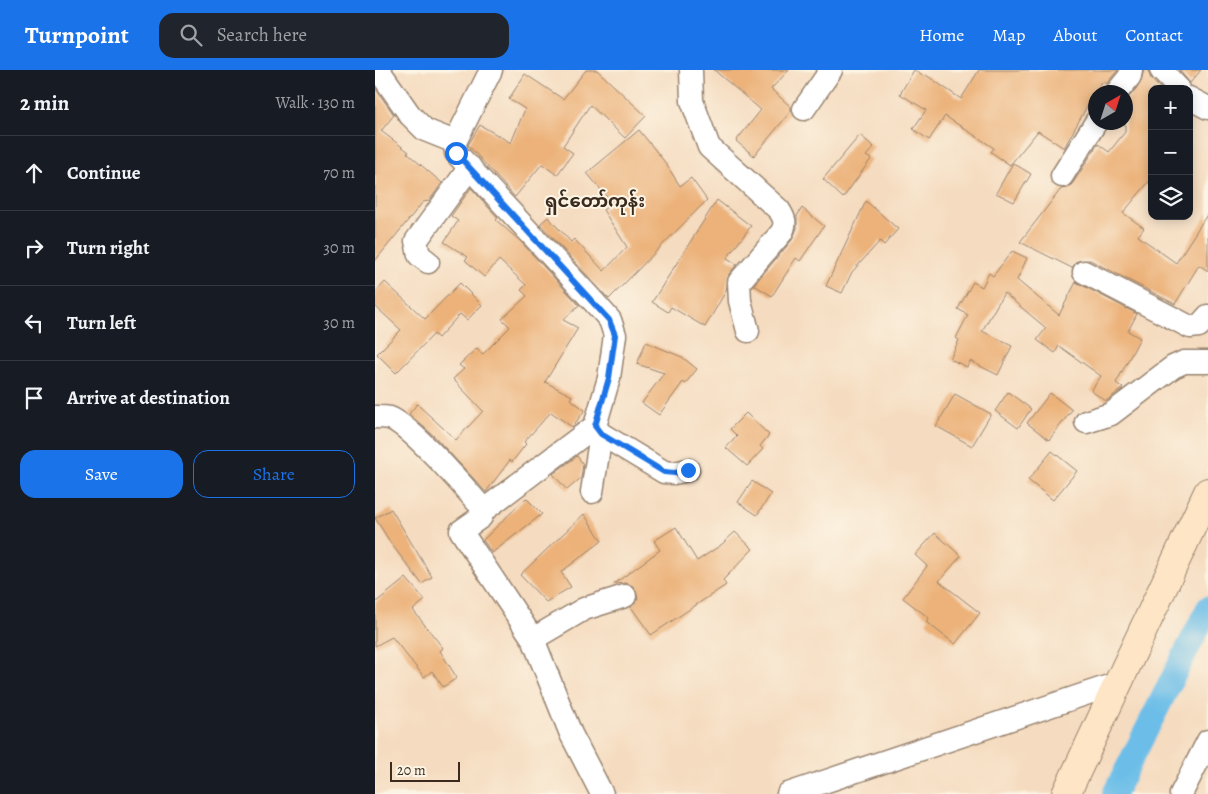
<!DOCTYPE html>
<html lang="en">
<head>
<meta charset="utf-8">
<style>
  :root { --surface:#171b24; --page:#20242c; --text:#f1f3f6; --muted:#9ea1a6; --line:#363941; --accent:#1a73e8 }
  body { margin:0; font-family:Alegreya,"Noto Sans Myanmar",serif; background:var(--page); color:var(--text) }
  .controls { position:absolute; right:15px; top:15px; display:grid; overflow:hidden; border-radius:10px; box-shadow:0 2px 12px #0003 }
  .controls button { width:45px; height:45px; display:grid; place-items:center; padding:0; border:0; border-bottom:1px solid var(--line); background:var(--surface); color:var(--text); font:25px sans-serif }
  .compass { position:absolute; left:713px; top:15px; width:45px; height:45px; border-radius:50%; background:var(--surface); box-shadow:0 2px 12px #0003; rotate:39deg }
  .scale { position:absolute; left:15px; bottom:12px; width:70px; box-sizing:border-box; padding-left:5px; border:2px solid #3b2a1e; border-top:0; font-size:14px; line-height:18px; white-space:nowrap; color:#3b2a1e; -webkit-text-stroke:4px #fcf5e5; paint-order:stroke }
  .stop { position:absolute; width:15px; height:15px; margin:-11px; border:4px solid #1a73e8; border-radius:50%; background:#fff }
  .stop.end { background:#1a73e8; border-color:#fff; box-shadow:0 1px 5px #0008 }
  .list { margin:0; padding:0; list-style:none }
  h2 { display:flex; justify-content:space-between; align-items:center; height:65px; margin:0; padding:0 20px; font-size:21px }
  h2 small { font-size:16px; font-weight:400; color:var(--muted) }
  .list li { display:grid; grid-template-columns:32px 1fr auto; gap:15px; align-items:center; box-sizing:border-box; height:75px; padding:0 20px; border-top:1px solid var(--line) }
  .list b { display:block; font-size:19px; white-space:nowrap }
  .list em { font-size:16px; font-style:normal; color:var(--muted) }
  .actions { display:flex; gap:10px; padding:15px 20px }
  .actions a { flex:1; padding:11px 0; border:1px solid var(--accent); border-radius:15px; text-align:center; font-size:18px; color:var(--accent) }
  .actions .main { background:var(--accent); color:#fff }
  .icon { flex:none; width:28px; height:28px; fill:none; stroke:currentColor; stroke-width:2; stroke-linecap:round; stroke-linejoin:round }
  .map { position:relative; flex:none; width:833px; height:724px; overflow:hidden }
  header { display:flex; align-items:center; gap:30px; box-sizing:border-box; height:70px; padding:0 25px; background:var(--accent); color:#fff }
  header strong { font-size:24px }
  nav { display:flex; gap:28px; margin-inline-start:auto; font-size:18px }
  .search { width:350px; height:45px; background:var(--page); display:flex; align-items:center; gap:12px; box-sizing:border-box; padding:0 18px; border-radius:15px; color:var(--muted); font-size:19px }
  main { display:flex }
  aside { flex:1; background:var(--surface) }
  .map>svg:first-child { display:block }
</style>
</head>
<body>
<header>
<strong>Turnpoint</strong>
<div class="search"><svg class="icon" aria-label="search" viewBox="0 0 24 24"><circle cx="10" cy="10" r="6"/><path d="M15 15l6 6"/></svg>Search here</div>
<nav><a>Home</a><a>Map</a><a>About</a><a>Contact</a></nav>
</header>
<main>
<aside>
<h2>2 min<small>Walk · 130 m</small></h2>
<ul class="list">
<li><svg class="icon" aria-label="ahead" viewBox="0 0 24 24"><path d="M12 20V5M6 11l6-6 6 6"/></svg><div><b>Continue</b></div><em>70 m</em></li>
<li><svg class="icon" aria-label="right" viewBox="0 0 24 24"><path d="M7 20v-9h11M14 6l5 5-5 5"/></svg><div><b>Turn right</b></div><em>30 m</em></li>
<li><svg class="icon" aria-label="left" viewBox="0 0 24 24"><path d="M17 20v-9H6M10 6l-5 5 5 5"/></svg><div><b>Turn left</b></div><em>30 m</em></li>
<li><svg class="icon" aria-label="arrive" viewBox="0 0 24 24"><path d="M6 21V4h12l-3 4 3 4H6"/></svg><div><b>Arrive at destination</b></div></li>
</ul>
<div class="actions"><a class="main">Save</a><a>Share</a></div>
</aside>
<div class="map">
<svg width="833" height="724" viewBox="0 0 833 724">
  <rect width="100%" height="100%" fill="#fcf5e5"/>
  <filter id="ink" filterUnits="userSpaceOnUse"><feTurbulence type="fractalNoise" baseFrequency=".02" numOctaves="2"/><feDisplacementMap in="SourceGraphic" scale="10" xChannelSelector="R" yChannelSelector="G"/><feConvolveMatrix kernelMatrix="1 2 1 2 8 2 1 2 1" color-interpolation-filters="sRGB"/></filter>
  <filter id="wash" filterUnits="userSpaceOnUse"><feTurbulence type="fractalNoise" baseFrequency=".0096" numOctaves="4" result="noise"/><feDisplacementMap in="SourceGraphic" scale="20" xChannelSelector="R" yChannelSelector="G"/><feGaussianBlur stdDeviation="1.12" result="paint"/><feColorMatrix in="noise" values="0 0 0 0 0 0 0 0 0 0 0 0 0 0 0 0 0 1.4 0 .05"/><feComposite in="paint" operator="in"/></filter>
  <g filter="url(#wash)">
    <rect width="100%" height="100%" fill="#f5dcc0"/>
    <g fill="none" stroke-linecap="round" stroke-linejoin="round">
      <path stroke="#6cbee8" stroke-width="24" d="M739,724L833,538"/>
    </g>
    <g id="blocks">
      <g fill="#ecb27a">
        <path d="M211,0H222L271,46L250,68L215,35L188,76L198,83L182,105L167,94L140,127L93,75L105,55L136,73L150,39L134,29L150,4L188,29Z"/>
        <path d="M339,0H414L396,19L416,37V41L379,86L361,71L386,40Z"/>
        <path d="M539,0L549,7L551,5L586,29L604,0H743L731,14L728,12L720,22L689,78L663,61L635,95L616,82L619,78L570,46L554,70L538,59L551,40L525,24Z"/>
        <path d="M769,0H773L776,9L786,19H777V108L748,143L769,158L763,166L801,193L833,143V201L824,195L800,234L715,190L702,191L697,198L645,172L686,119L693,118L698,113L723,74L734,82L750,62V32L765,14Z"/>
        <path d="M804,0H826L815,13Z"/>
        <path d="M0,18L19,45L6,61L34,82L32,83L67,113L54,131L48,132L0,191Z"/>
        <path d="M264,60L289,91L305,116L316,108L332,130L234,229L165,154L173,147L196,172L199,169L229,201L252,177L228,140L237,133L212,103Z"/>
        <path d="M485,65L499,77L491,86L496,89L468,128L448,109Z"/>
        <path d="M638,93L656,104L639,132L621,123Z"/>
        <path d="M96,118L123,148L121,150L146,172L204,235L188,250L203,258L170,312L197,326L195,329L210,340L197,357L176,342L149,372L151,374L137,392L135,390L111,422L59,366L34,344L42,334L81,370L108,341L78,309L89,299L84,295L102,278L108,284L135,257L127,249L152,226L146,220L151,215L124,190L109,207L90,190L93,187L69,172L83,151L76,146Z"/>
        <path d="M342,130L376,156L352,188L362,194L354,204L351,221L330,257L296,237L293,242L277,232Z"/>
        <path d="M491,131L523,159L509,175L505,171L477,202L467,223L451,216Z"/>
        <path d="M427,138L449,156L425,191L421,188L397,226L379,215L377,218V217L417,170L422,158V146Z"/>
        <path d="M637,181L652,188L642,210L684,245L701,212L762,244L753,261L765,268L741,313L748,318L731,331L716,321L726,306L684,276L680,283L662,270L671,258L629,223L607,261L637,276L623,305L595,291L592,297L575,289L584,270L581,268L593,245L583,239L598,212L607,217L614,203L618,206Z"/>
        <path d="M10,212L50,249L85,213L107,235L92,250L85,244L63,268L59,264L21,303L2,284L26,260L0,236V223Z"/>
        <path d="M271,272L307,287L322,299L310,314L308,312L284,345L267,333L289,303L262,294Z"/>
        <path d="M633,322L656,339L643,358L620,341Z"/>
        <path d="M675,323L697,340L674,370L652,353Z"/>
        <path d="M580,324L616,344L597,376L561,356Z"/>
        <path d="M371,343L394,365L385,376L388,379L372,396L351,378L362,366L355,359Z"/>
        <path d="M677,381L702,401L678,430L653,410Z"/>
        <path d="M202,386L208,394L206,408L192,420L178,404Z"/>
        <path d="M377,411L396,424L382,445L363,432Z"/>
        <path d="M151,428L167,444L117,483L108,470Z"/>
        <path d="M16,439L57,507L47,514L17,475L0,448Z"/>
        <path d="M209,444L227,471L186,502L196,517L171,532L145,505Z"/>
        <path d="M301,457L322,491L346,475L360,462L378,479L348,510L351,515L276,565L256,537L263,528L259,517L252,513L239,514L285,480L279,471Z"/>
        <path d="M560,463L586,486L564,511L605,543L580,574L551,552L554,548L528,528L552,496L540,485Z"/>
        <path d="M31,508L50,530L38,540L68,578L65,581L82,608L68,617L57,601L49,607L17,567L0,576V533Z"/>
      </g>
    </g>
  </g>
  <g filter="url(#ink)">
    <use href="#blocks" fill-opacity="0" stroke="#98836f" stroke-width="1"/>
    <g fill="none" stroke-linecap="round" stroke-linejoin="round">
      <g stroke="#98836f" stroke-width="25">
        <g id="street">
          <path d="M116,0L80,72L81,83L219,232L235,250L240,265L234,308L220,356L109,440L106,447L86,461L158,569L196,664L227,724"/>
          <path d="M316,0L317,31L334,77L404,140C410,149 411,153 407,162L364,212L365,231L373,261"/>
          <path d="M786,0L804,19"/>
          <path d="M5,2L35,45L50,60L80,72"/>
          <path d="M742,22L755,6L756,0"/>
          <path d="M814,28L833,38"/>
          <path d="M429,39L456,0"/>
          <path d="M687,106L721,52"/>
          <path d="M53,192L44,185L41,171L95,97"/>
          <path d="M709,202L815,257L824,256L833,246"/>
          <path d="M0,347C5,347 11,347 15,348C36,356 93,421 109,440"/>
          <path d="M711,352L736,344L798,297L809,292H833"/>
          <path d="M220,356L226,364L289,402L299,403L313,400"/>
          <path d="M217,422L226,364"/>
          <path d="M158,569L209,539L250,526"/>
          <path d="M413,724L743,613"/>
          <path d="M806,724L833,671"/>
        </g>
      </g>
      <g stroke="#98836f" stroke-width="30">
        <path id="secondary" d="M691,724L833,422"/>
      </g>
      <use href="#street" stroke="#fff" stroke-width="22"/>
      <use href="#secondary" stroke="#fde5c5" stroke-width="28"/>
    </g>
  </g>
  <g fill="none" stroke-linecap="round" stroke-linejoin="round" filter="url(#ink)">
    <path stroke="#1a73e8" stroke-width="6" d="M81,83L234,250L240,265L234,308L220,356L226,364L289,402L300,403L313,400"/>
  </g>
  <g text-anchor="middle" stroke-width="4" stroke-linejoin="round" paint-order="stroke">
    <g font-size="18" font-weight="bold" fill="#3b2a1e" stroke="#fcf5e5">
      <text x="220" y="137">ရှင်တော်ကုန်း</text>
    </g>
  </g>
</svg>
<div class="controls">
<button>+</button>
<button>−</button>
<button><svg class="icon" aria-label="layers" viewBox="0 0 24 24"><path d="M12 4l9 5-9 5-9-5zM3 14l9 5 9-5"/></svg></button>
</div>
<svg class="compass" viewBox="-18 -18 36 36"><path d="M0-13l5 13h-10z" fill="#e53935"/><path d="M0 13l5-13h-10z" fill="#9ea1a6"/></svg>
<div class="scale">20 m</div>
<div class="stop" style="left:81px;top:83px"></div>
<div class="stop end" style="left:313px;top:400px"></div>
</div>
</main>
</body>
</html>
